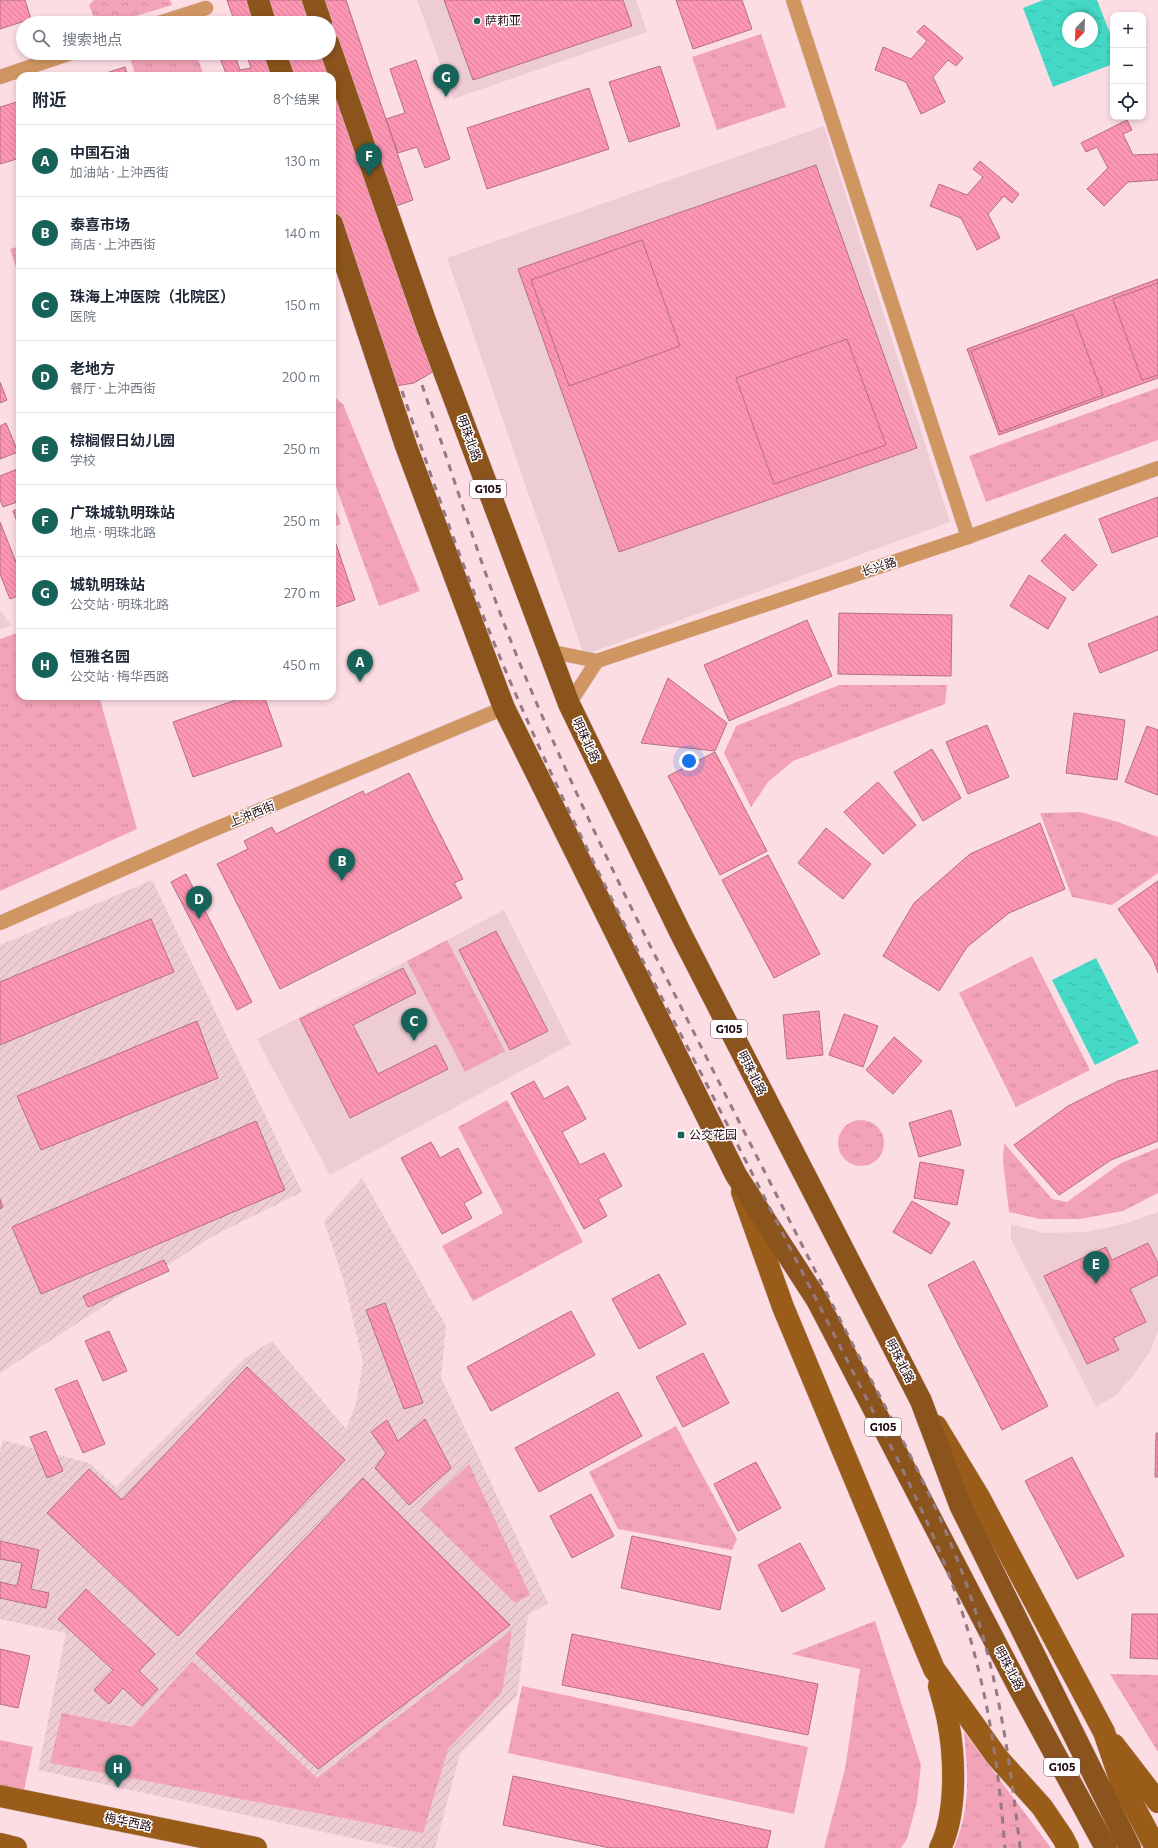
<!DOCTYPE html>
<html lang="zh">
<head>
<meta charset="utf-8">
<style>
  :root { --surface:#fff; --page:#f6f6f7; --text:#1f2937; --muted:#747a83; --line:#e0e1e3; --accent:#186359 }
  body { margin:0; font-family:Commissioner,"Noto Sans SC",sans-serif; background:var(--page); color:var(--text) }
  .controls { position:absolute; right:12px; top:12px; display:grid; overflow:hidden; border-radius:8px; box-shadow:0 2px 6px #0003 }
  .controls button { width:36px; height:36px; display:grid; place-items:center; padding:0; border:0; border-bottom:1px solid var(--line); background:var(--surface); color:var(--text); font:20px sans-serif }
  .compass { position:absolute; left:1062px; top:12px; width:36px; height:36px; border-radius:50%; background:var(--surface); box-shadow:0 2px 6px #0003; rotate:203deg }
  .you { position:absolute; left:689px; top:761px; width:14px; height:14px; margin:-10px; border:3px solid #fff; border-radius:50%; background:#1a73e8; box-shadow:0 0 0 6px #1a73e833 }
  .badge { display:grid; place-items:center; width:26px; height:26px; border-radius:50%; background:var(--accent); color:#fff; font-size:13px; font-weight:700 }
  .pin { position:absolute; translate:-50% -33px; filter:drop-shadow(0 1px 2px #0008) }
  .pin::after { content:''; position:absolute; top:21px; width:14px; height:12px; background:inherit; clip-path:polygon(0 0,100% 0,50% 100%) }
  .list { margin:0; padding:0; list-style:none }
  h2 { display:flex; justify-content:space-between; align-items:center; height:52px; margin:0; padding:0 16px; font-size:17px }
  h2 small { font-size:13px; font-weight:400; color:var(--muted) }
  .list li { display:grid; grid-template-columns:26px 1fr auto; gap:12px; align-items:center; box-sizing:border-box; height:72px; padding:0 16px; border-top:1px solid var(--line) }
  .list b { display:block; font-size:15px; white-space:nowrap }
  .list p { margin:0; font-size:13px; white-space:nowrap; color:var(--muted) }
  .list em { font-size:13px; font-style:normal; color:var(--muted) }
  .icon { flex:none; width:22px; height:22px; fill:none; stroke:currentColor; stroke-width:2; stroke-linecap:round; stroke-linejoin:round }
  .map { position:relative; flex:none; width:1158px; height:1848px; overflow:hidden }
  .search { position:absolute; background:var(--surface); box-shadow:0 2px 6px #0003; left:16px; top:16px; width:320px; height:44px; display:flex; align-items:center; gap:10px; box-sizing:border-box; padding:0 14px; border-radius:22px; color:var(--muted); font-size:15px }
  .panel { position:absolute; background:var(--surface); box-shadow:0 2px 6px #0003; left:16px; top:72px; width:320px; height:628px; border-radius:12px }
  .map>svg:first-child { display:block }
</style>
</head>
<body>
<div class="map">
<svg width="1158" height="1848" viewBox="0 0 1158 1848">
  <defs>
    <pattern id="industrial-furrows" width="10" height="10" patternUnits="userSpaceOnUse"><rect width="10" height="10" fill="#eeccd4"/><path d="M-1 1l2-2M0 10L10 0M9 11l2-2" fill="none" stroke="#ccaeb5"/></pattern>
    <pattern id="grass-tufts" width="24" height="20" patternUnits="userSpaceOnUse"><rect width="24" height="20" fill="#f3a3b7"/><path d="M3 7l-1-3M5 7V3M7 7l1-3M15 17l-1-3M17 17v-4M19 17l1-3" fill="none" stroke="#d08b9c"/></pattern>
    <pattern id="park-crowns" width="20" height="18" patternUnits="userSpaceOnUse"><rect width="20" height="18" fill="#f3a3b7"/><path d="M2 6a3 3 0 1 1 6 0M12 15a3 3 0 1 1 6 0" fill="none" stroke="#d08b9c"/></pattern>
    <pattern id="water-ripples" width="26" height="14" patternUnits="userSpaceOnUse"><rect width="26" height="14" fill="#44d9c6"/><path d="M2 4q2-2 4 0t4 0M15 11q2-2 4 0t4 0" fill="none" stroke="#3bb9a9"/></pattern>
    <pattern id="building-back-hatch" width="6" height="6" patternUnits="userSpaceOnUse"><rect width="6" height="6" fill="#fd96b3"/><path d="M-1 5l2 2M0 0l6 6M5-1l2 2" fill="none" stroke="#d98099"/></pattern>
  </defs>
  <rect width="100%" height="100%" fill="#fddde4"/>
  <g fill="#eeccd4">
    <path d="M417,0H636L647,32L453,99Z"/>
    <path d="M824,126L950,522L584,655L447,258Z"/>
    <path d="M0,610L11,625L0,629Z"/>
    <path d="M504,910L571,1044L330,1175L257,1039Z"/>
    <path d="M1158,1212V1330L1151,1350L1132,1377L1115,1396L1096,1407L1011,1239V1224L1044,1233L1086,1232L1124,1224Z"/>
  </g>
  <g fill="url(#industrial-furrows)">
    <path d="M152,880L302,1192L213,1236L0,1373V945Z"/>
    <path d="M362,1178L446,1326L441,1378L548,1603L528,1615L517,1696L460,1754L435,1848H398L38,1770L66,1633L0,1619V1453L3,1440L89,1463L116,1487L245,1358L272,1341L346,1429L356,1403L363,1362L344,1282L324,1221Z"/>
  </g>
  <g fill="url(#grass-tufts)">
    <path d="M761,34L786,107L717,130L692,57Z"/>
    <path d="M128,53H196L204,76H136Z"/>
    <path d="M20,246V280L10,249Z"/>
    <path d="M1158,388V440L986,502L969,456Z"/>
    <path d="M332,395L343,404L420,591L379,606L332,476Z"/>
    <path d="M20,632V696H99L137,829L0,891V639Z"/>
    <path d="M839,685H947L945,704L793,761L768,782L751,807L724,753L736,726Z"/>
    <path d="M1080,812L1118,822L1158,837V873L1112,905L1072,897L1040,813Z"/>
    <path d="M447,940L505,1051L465,1072L407,961Z"/>
    <path d="M1032,956L1090,1070L1016,1107L959,993Z"/>
    <path d="M507,1100L583,1242L473,1301L442,1246L503,1213L458,1127Z"/>
    <circle cx="861" cy="1143" r="23"/>
    <path d="M1004,1143L1052,1199L1067,1202L1121,1163L1158,1148V1193L1123,1211L1080,1219H1040L1009,1212L1003,1162Z"/>
    <path d="M676,1426L737,1539L732,1550L618,1529L589,1472Z"/>
    <path d="M469,1464L530,1595L515,1603L420,1510Z"/>
    <path d="M875,1621L921,1765L917,1802L907,1839L901,1848H824L845,1769L860,1669L791,1654Z"/>
    <path d="M512,1630L502,1692L448,1749L423,1833L50,1763L62,1713L132,1727L192,1661L317,1778Z"/>
    <path d="M1110,1674L1158,1675V1752Z"/>
    <path d="M522,1686L808,1747L794,1814L508,1753Z"/>
    <path d="M964,1732L1051,1848H954C971,1806 968,1776 964,1732Z"/>
    <path d="M0,1740L33,1747L23,1795L0,1790Z"/>
  </g>
  <g fill="url(#park-crowns)">
    <path d="M94,0H170L172,5L113,23H96L89,5Z"/>
    <path d="M332,501L341,524L332,528Z"/>
  </g>
  <g fill="url(#water-ripples)" fill-rule="evenodd">
    <path d="M1043,0H1097L1113,41V64L1053,87L1023,8ZM1068,18H1092V42H1068Z"/>
    <path d="M1096,958L1139,1043L1095,1065L1052,980Z"/>
  </g>
  <g fill="url(#building-back-hatch)" stroke="#b46f82">
    <path d="M0,0H25L31,19L0,29Z"/>
    <path d="M227,0H346L413,200L396,206L445,356L431,373L414,383L395,386L332,233V76H227L218,53H234L240,70L251,68L246,53H329V23H235Z"/>
    <path d="M444,0H623L632,26L473,80Z"/>
    <path d="M676,0H742L752,29L693,49Z"/>
    <path d="M924,25L963,58L956,66L948,60L933,77L945,102L921,114L906,82L875,70L883,47L911,59L927,41L917,32Z"/>
    <path d="M416,60L450,159L425,168L417,147L398,153L386,119L405,113L390,69Z"/>
    <path d="M660,66L680,126L629,142L609,82Z"/>
    <path d="M125,67L128,76H97Z"/>
    <path d="M589,88L609,149L487,189L467,128Z"/>
    <path d="M20,101V158L0,164V107Z"/>
    <path d="M1127,120L1132,130L1123,134L1133,155L1158,154V180L1128,182L1104,206L1087,189L1108,168L1097,147L1086,152L1081,143Z"/>
    <path d="M980,161L1019,194L1012,203L1004,196L988,214L1000,238L977,250L961,218L930,206L939,184L967,195L983,177L973,169Z"/>
    <path d="M816,165L917,448L619,552L518,269Z"/>
    <path d="M642,240L680,346L569,386L531,280Z"/>
    <path d="M1158,279V378L999,435L967,349Z"/>
    <path d="M1158,283V375L1142,380L1113,299Z"/>
    <path d="M1073,314L1103,395L1000,432L971,351Z"/>
    <path d="M847,339L886,445L774,484L736,378Z"/>
    <path d="M0,382L7,400L0,403Z"/>
    <path d="M6,423L18,452L0,459V426Z"/>
    <path d="M20,468V501L3,507L0,500V476Z"/>
    <path d="M1158,497V536L1112,553L1099,519Z"/>
    <path d="M20,508V529L13,511Z"/>
    <path d="M0,522L20,572V595L10,599L0,574Z"/>
    <path d="M1065,534L1097,565L1073,591L1041,561Z"/>
    <path d="M336,544L355,600L332,608V546Z"/>
    <path d="M1029,575L1066,598L1048,629L1010,606Z"/>
    <path d="M839,613L952,615L951,676L838,674Z"/>
    <path d="M1158,616V650L1100,673L1088,644Z"/>
    <path d="M807,620L832,676L729,721L704,665Z"/>
    <path d="M668,678L727,723L715,751L641,743Z"/>
    <path d="M247,696H264L282,746L193,777L173,722Z"/>
    <path d="M1074,713L1125,720L1117,780L1066,773Z"/>
    <path d="M987,725L1009,777L968,794L946,742Z"/>
    <path d="M1147,726L1158,730V795L1125,782Z"/>
    <path d="M932,749L961,798L923,821L894,772Z"/>
    <path d="M715,752L767,851L720,875L668,776Z"/>
    <path d="M409,773L463,879L454,883L462,898L280,989L217,864L248,849L244,841L272,827L276,834L363,791L365,795Z"/>
    <path d="M878,782L916,825L883,854L844,812Z"/>
    <path d="M1040,823L1065,889L1009,913L967,947L939,991L883,956L914,903L970,854Z"/>
    <path d="M826,828L871,864L843,899L798,863Z"/>
    <path d="M768,855L820,954L774,978L722,880Z"/>
    <path d="M186,874L252,1002L237,1010L171,882Z"/>
    <path d="M1158,881V973L1153,959L1118,909Z"/>
    <path d="M151,919L174,972L0,1045V982Z"/>
    <path d="M496,931L548,1031L510,1050L459,950Z"/>
    <path d="M403,968L416,993L353,1025L378,1074L436,1045L448,1069L350,1118L300,1019Z"/>
    <path d="M819,1011L823,1055L787,1059L783,1015Z"/>
    <path d="M844,1014L878,1026L863,1067L829,1055Z"/>
    <path d="M197,1021L218,1078L41,1150L17,1096Z"/>
    <path d="M894,1037L922,1061L893,1094L866,1070Z"/>
    <path d="M1158,1070V1141L1111,1160L1059,1195L1014,1145L1068,1106L1118,1081Z"/>
    <path d="M534,1081L544,1099L568,1086L586,1119L562,1132L580,1165L604,1153L622,1186L598,1199L607,1216L584,1229L511,1093Z"/>
    <path d="M951,1110L961,1145L919,1157L909,1123Z"/>
    <path d="M256,1121L285,1190L41,1294L12,1227Z"/>
    <path d="M431,1142L440,1158L458,1148L482,1193L464,1203L472,1218L442,1234L401,1158Z"/>
    <path d="M920,1162L964,1170L957,1205L914,1198Z"/>
    <path d="M0,1199L3,1207L0,1209Z"/>
    <path d="M912,1201L950,1223L931,1254L893,1232Z"/>
    <path d="M1148,1243L1158,1263V1275L1130,1289L1146,1322L1113,1338L1119,1350L1087,1364L1044,1276L1106,1247L1112,1260Z"/>
    <path d="M164,1260L169,1271L88,1307L83,1296Z"/>
    <path d="M974,1261L1048,1406L1002,1430L928,1285Z"/>
    <path d="M659,1274L686,1324L639,1349L612,1299Z"/>
    <path d="M385,1303L423,1403L404,1409L366,1310Z"/>
    <path d="M571,1311L595,1355L491,1411L467,1367Z"/>
    <path d="M109,1331L127,1371L103,1381L85,1341Z"/>
    <path d="M703,1353L729,1403L683,1427L656,1377Z"/>
    <path d="M247,1367L345,1460L178,1636L47,1513L89,1469L122,1500Z"/>
    <path d="M77,1380L105,1444L83,1453L55,1389Z"/>
    <path d="M618,1392L642,1436L539,1492L515,1448Z"/>
    <path d="M425,1419L451,1468L409,1505L375,1468L386,1453L371,1432L387,1420L398,1441Z"/>
    <path d="M46,1431L63,1471L47,1478L30,1437Z"/>
    <path d="M1156,1433H1158V1477H1155Z"/>
    <path d="M1072,1457L1124,1556L1077,1579L1025,1481Z"/>
    <path d="M756,1462L781,1508L738,1531L714,1484Z"/>
    <path d="M363,1478L510,1625L318,1769L196,1653Z"/>
    <path d="M591,1494L614,1536L572,1558L550,1516Z"/>
    <path d="M632,1536L731,1557L720,1610L621,1588Z"/>
    <path d="M0,1541L39,1550L31,1589L49,1593L46,1608L0,1598V1582L17,1586L22,1563L0,1559Z"/>
    <path d="M800,1543L825,1589L782,1612L758,1565Z"/>
    <path d="M86,1589L155,1654L139,1671L158,1689L142,1706L123,1688L109,1704L94,1690L113,1670L58,1619Z"/>
    <path d="M1132,1614H1158V1659L1130,1658Z"/>
    <path d="M572,1634L818,1684L808,1735L562,1685Z"/>
    <path d="M0,1649L30,1656L18,1708L0,1704Z"/>
    <path d="M513,1776L771,1831L767,1848H610L503,1825Z"/>
  </g>
  <g fill="none" stroke-linecap="round" stroke-linejoin="round">
    <g stroke="#dabbc2" stroke-width="15">
      <g id="minor">
        <path d="M793,0L968,537"/>
        <path d="M159,23L206,8"/>
        <path d="M0,77L71,53"/>
        <path d="M548,651L597,661L968,537L1158,468"/>
        <path d="M569,704L597,661"/>
        <path d="M0,923L203,834L504,708"/>
      </g>
    </g>
    <g stroke="#dabbc2" stroke-width="23">
      <g id="primary">
        <path d="M742,1192L783,1307L934,1669L997,1757L1042,1807L1063,1838L1068,1848"/>
        <path d="M936,1426L979,1497L1104,1732L1121,1782L1156,1848"/>
        <path d="M939,1686C942,1697 946,1709 948,1721C955,1757 957,1815 940,1848"/>
        <path d="M1114,1745L1158,1802"/>
        <path d="M0,1796L256,1848"/>
        <path d="M0,1844L16,1848"/>
      </g>
    </g>
    <g stroke="#dabbc2" stroke-width="23">
      <g id="trunk">
        <path d="M258,0L265,23"/>
        <path d="M313,0L321,23"/>
        <path d="M329,45L427,326L569,704L681,934L921,1401L960,1505L1130,1848"/>
        <path d="M275,53L283,76"/>
        <path d="M332,224L406,446L504,708L736,1175L817,1300L1018,1686L1106,1848"/>
      </g>
    </g>
    <use href="#minor" stroke="#d09661" stroke-width="14"/>
    <use href="#primary" stroke="#995c19" stroke-width="22"/>
    <use href="#trunk" stroke="#8a541c" stroke-width="22"/>
    <g stroke="#967a81" stroke-width="3" stroke-dasharray="7 7" stroke-linecap="butt">
      <path d="M422,385C455,480 484,578 523,671C566,774 614,875 665,975C727,1099 790,1221 853,1345C898,1432 947,1519 976,1613C1000,1689 1011,1769 1020,1848"/>
      <path d="M402,391C439,500 477,608 524,713C579,838 642,960 705,1081C770,1208 834,1335 899,1462C931,1528 961,1596 978,1668C993,1728 1000,1787 1005,1848"/>
    </g>
  </g>
  <g fill="#186359" stroke="#fff" stroke-width="1.5">
    <circle cx="477" cy="21" r="4"/>
    <rect x="677" y="1131" width="8" height="8" rx="2"/>
  </g>
  <g text-anchor="middle" stroke-width="3" stroke-linejoin="round" paint-order="stroke">
    <g fill="#fff" stroke="#645358" stroke-width="1">
      <rect x="470" y="480" width="36" height="18" rx="3"/>
      <rect x="711" y="1020" width="36" height="18" rx="3"/>
      <rect x="865" y="1418" width="36" height="18" rx="3"/>
      <rect x="1044" y="1758" width="36" height="18" rx="3"/>
    </g>
    <g font-size="11" font-weight="bold" fill="#220911">
      <text x="488" y="493">G105</text>
      <text x="729" y="1033">G105</text>
      <text x="883" y="1431">G105</text>
      <text x="1062" y="1771">G105</text>
    </g>
    <g font-size="12" fill="#220911" stroke="#fff" text-anchor="start">
      <text x="485" y="25">萨莉亚</text>
      <text x="689" y="1139">公交花园</text>
    </g>
    <g font-size="12" fill="#220911" stroke="#fff">
      <text transform="translate(469 438) rotate(70)" y="4">明珠北路</text>
      <text transform="translate(879 567) rotate(-18)" y="4">长兴路</text>
      <text transform="translate(586 740) rotate(65)" y="4">明珠北路</text>
      <text transform="translate(252 814) rotate(-22)" y="4">上沖西街</text>
      <text transform="translate(752 1073) rotate(63)" y="4">明珠北路</text>
      <text transform="translate(900 1361) rotate(63)" y="4">明珠北路</text>
      <text transform="translate(1009 1668) rotate(62)" y="4">明珠北路</text>
      <text transform="translate(128 1822) rotate(12)" y="4">梅华西路</text>
    </g>
  </g>
</svg>
<div class="controls">
<button>+</button>
<button>−</button>
<button><svg class="icon" aria-label="locate" viewBox="0 0 24 24"><circle cx="12" cy="12" r="6"/><path d="M12 2v4M12 18v4M2 12h4M18 12h4"/></svg></button>
</div>
<svg class="compass" viewBox="-18 -18 36 36"><path d="M0-13l5 13h-10z" fill="#e53935"/><path d="M0 13l5-13h-10z" fill="#747a83"/></svg>
<div class="you"></div>
<div class="pin badge" style="left:360px;top:682px">A</div>
<div class="pin badge" style="left:342px;top:881px">B</div>
<div class="pin badge" style="left:414px;top:1041px">C</div>
<div class="pin badge" style="left:199px;top:919px">D</div>
<div class="pin badge" style="left:1096px;top:1284px">E</div>
<div class="pin badge" style="left:369px;top:176px">F</div>
<div class="pin badge" style="left:446px;top:97px">G</div>
<div class="pin badge" style="left:118px;top:1788px">H</div>
<div class="search"><svg class="icon" aria-label="search" viewBox="0 0 24 24"><circle cx="10" cy="10" r="6"/><path d="M15 15l6 6"/></svg>搜索地点</div>
<section class="panel">
<h2>附近<small>8个结果</small></h2>
<ul class="list">
<li><span class="badge">A</span><div><b>中国石油</b><p>加油站 · 上沖西街</p></div><em>130 m</em></li>
<li><span class="badge">B</span><div><b>泰喜市场</b><p>商店 · 上沖西街</p></div><em>140 m</em></li>
<li><span class="badge">C</span><div><b>珠海上冲医院（北院区）</b><p>医院</p></div><em>150 m</em></li>
<li><span class="badge">D</span><div><b>老地方</b><p>餐厅 · 上沖西街</p></div><em>200 m</em></li>
<li><span class="badge">E</span><div><b>棕榈假日幼儿园</b><p>学校</p></div><em>250 m</em></li>
<li><span class="badge">F</span><div><b>广珠城轨明珠站</b><p>地点 · 明珠北路</p></div><em>250 m</em></li>
<li><span class="badge">G</span><div><b>城轨明珠站</b><p>公交站 · 明珠北路</p></div><em>270 m</em></li>
<li><span class="badge">H</span><div><b>恒雅名园</b><p>公交站 · 梅华西路</p></div><em>450 m</em></li>
</ul>
</section>
</div>
</body>
</html>
